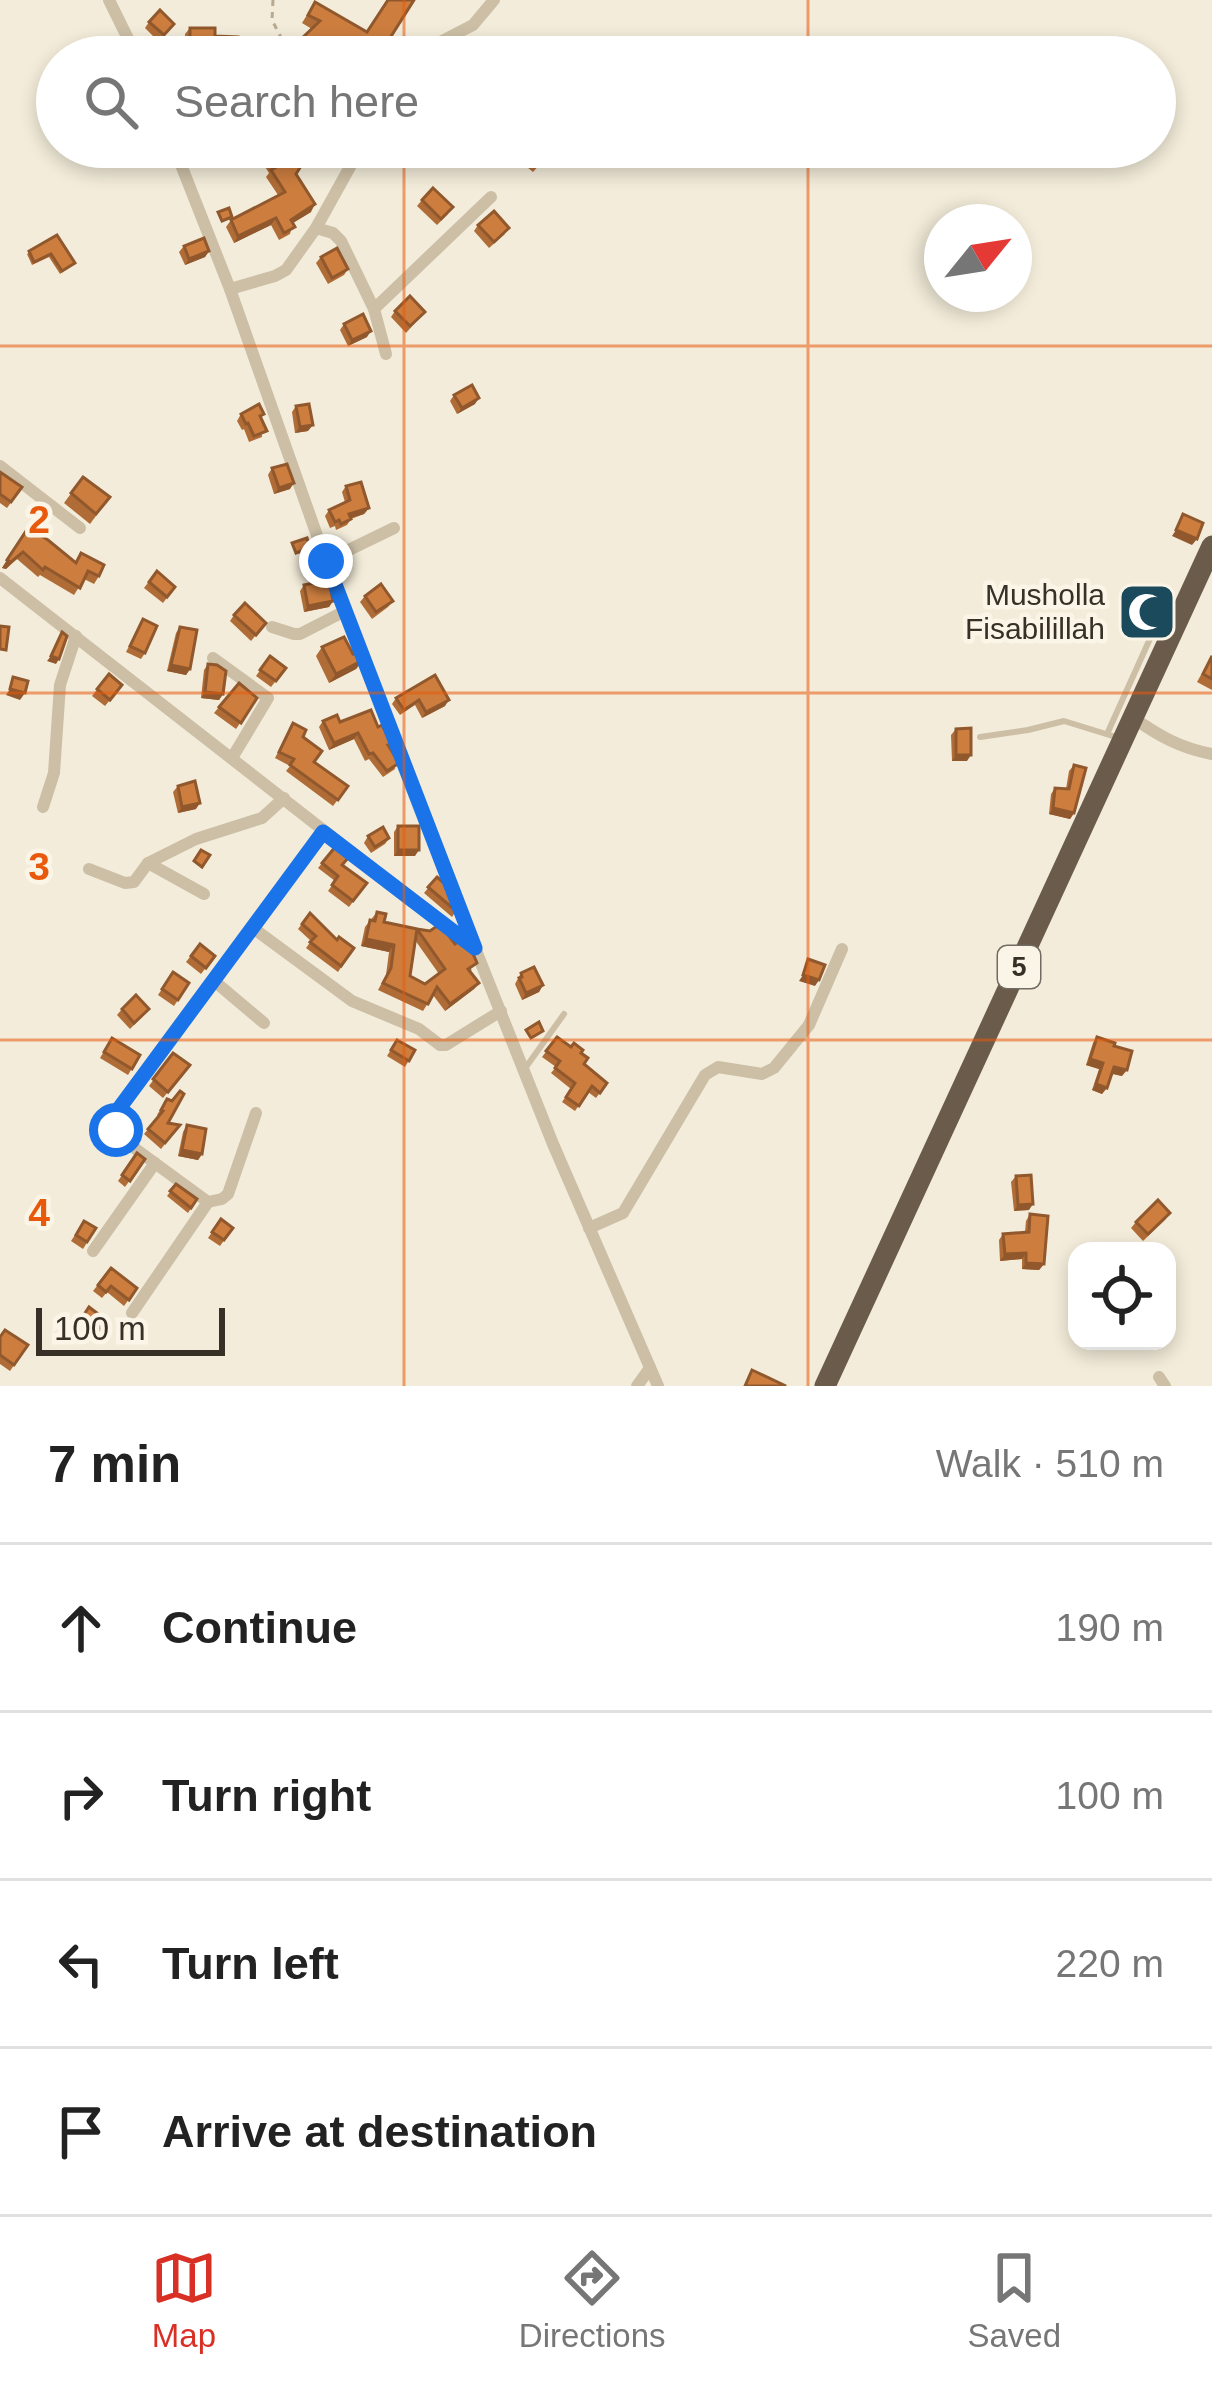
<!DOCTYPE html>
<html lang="en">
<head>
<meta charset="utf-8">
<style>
  :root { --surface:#fff; --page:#f2f2f2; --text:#222; --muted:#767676; --line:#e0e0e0; --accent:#d93025 }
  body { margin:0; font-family:Arial,sans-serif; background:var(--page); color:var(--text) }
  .controls { position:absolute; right:36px; bottom:36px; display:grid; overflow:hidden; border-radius:24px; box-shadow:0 6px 18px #0003 }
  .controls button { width:108px; height:108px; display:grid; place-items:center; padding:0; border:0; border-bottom:3px solid var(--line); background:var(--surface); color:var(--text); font:60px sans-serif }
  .compass { position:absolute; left:924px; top:204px; width:108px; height:108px; border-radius:50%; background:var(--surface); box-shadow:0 6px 18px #0003; rotate:60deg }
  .scale { position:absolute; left:36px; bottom:30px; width:189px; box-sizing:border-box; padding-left:12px; border:6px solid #373027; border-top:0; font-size:33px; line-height:42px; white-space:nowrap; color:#373027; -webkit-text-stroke:9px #faf5e7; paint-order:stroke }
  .stop { position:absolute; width:36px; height:36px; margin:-27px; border:9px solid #1a73e8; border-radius:50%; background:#fff }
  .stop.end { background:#1a73e8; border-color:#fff; box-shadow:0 3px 12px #0008 }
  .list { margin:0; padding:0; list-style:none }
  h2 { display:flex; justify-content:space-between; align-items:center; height:156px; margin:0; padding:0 48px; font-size:51px }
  h2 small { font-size:39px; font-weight:400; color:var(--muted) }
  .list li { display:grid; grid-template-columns:78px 1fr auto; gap:36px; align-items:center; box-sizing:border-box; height:168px; padding:0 48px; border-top:3px solid var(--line) }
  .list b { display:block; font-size:45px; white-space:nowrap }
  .list em { font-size:39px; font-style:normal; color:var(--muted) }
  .icon { flex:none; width:66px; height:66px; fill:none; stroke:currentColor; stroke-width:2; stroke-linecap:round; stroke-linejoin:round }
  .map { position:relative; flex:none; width:1212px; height:1386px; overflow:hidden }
  .search { position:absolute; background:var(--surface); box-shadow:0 6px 18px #0003; left:36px; right:36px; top:36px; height:132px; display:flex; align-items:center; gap:30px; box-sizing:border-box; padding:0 42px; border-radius:66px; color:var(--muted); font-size:45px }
  .sheet { height:828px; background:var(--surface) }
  nav { display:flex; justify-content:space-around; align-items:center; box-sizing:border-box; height:168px; border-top:3px solid var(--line); background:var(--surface); font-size:33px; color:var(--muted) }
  nav a { display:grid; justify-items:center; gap:6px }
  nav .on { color:var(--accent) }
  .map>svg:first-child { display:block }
</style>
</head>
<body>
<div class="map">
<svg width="1212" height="1386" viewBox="0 0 1212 1386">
  <rect width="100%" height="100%" fill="#f3ecda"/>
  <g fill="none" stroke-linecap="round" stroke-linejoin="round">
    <path stroke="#b8a990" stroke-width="3" stroke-dasharray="6 6" stroke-linecap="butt" d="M273,0L272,20L291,57"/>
    <g stroke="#ccbfa6" stroke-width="6">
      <path d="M1107,734L1158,621"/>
      <path d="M980,737L1028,730L1064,721L1119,738"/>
      <path d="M526,1067L564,1014"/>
    </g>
    <g stroke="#ccbfa6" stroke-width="12">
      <path d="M109,0L137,57"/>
      <path d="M411,57L473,25L494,0"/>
      <path d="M174,147L230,289L326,561L475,948L553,1144L658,1386"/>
      <path d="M316,228L333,233L341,241L374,309L491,197"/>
      <path d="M230,289L275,276L286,270L316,228L361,147"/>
      <path d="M374,309L386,354"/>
      <path d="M0,466L80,528"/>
      <path d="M326,561L394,528"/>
      <path d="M0,578L472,946"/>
      <path d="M272,627L294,634H300L345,611"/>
      <path d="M213,658L268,698L232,758"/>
      <path d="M1132,717C1159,736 1180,748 1212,754"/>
      <path d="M43,807L54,773L60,685L76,636"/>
      <path d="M148,863L204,894"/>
      <path d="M89,869L125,883L134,882L148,863L196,839L262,818L284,798"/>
      <path d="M253,928L352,1001L419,1029L440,1045H446L501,1011"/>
      <path d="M213,980L264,1023"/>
      <path d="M208,1202L222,1199L228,1194L256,1113"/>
      <path d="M589,1228L623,1213L705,1075L718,1067L762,1074L774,1068L809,1025L842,949"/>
      <path d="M93,1251L155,1163"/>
      <path d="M132,1313L208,1202L122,1139L115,1129V1114L323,832"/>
      <path d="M1159,1377L1165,1386"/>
      <path d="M637,1386L650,1368"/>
    </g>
    <path stroke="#6a5b4a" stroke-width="21" d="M825,1386L1212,546"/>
  </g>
  <g fill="#b06c36" fill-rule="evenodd">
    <path d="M315,2L378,57H303L295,49L312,29L302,23Z"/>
    <path d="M149,22L174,24L159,42L145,28Z"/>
    <path d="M190,28L215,36L237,57H186L185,34Z"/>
    <path d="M317,147H337L329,159L315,151Z"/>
    <path d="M371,147H386L382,154Z"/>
    <path d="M447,147H466L461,155Z"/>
    <path d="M491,147H507L499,155Z"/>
    <path d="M533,147L541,163L533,172L521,162Z"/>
    <path d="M611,147L640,149L625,168L607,153Z"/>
    <path d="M267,155L296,174L311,212L293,223L290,234L279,240L271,225L234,243L226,227L231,220L278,195L266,177L269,173L262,162Z"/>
    <path d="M422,200L448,214L437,225L417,206Z"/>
    <path d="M478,225L505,234L489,248L474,231Z"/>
    <path d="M57,235L75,263L60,274L49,257L32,265L27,254Z"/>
    <path d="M184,246L209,251L205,257L185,265L179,252Z"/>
    <path d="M321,257L348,269L344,275L328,284L316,263Z"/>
    <path d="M395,311L425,312L406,333L391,317Z"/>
    <path d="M344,324L367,337L348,346L340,330Z"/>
    <path d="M454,395L475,404L457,414L450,401Z"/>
    <path d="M296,406L308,431L295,433L292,412Z"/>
    <path d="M241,414H264L261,418L262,437L249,442L244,429L242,430L237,421Z"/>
    <path d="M272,468L290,489L274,494L268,475Z"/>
    <path d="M0,472L22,487L7,508L0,503Z"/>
    <path d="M83,477L110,497L90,524L64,503Z"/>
    <path d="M346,486L369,508L364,514L351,519L347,525L336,530L335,526L330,528L325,516L329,510L345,502L342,492Z"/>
    <path d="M28,528L75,563L81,553L99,576L94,584L84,579L74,595L40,575L38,577L17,559L6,569L2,568Z"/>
    <path d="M157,571L175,587L163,603L144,588Z"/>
    <path d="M304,585L333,601L329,607L304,612L300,591Z"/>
    <path d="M365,596L393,601L388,607L372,619L360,602Z"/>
    <path d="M1138,599L1162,608L1149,623L1142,626L1134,605Z"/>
    <path d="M234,615L266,623L251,641L230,621Z"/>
    <path d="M143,619L145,653L141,659L126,652Z"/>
    <path d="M180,627L190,669L186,675L167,671L176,633Z"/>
    <path d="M322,647L353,654L363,660L356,669L329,683L316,656Z"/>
    <path d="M1212,655V690L1197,682Z"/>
    <path d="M270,656L286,668L271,687L256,676Z"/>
    <path d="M208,664L223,694L219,700L201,698L204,670Z"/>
    <path d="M109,674L122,685L105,706L92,696Z"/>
    <path d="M435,675L445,706L422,718L415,705L400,715L392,704L396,698Z"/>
    <path d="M239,683L257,698L236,729L214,713Z"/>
    <path d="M323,721L378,727L392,744L389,747L395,769L383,777L369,759L365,761L354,739L329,750L319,727Z"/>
    <path d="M293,723L303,737L314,762L348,786L333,806L286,771L290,766L275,758Z"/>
    <path d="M956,729L967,761H952L951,735Z"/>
    <path d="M1074,765V813L1070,819L1049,814L1051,794L1055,788L1066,789L1069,771Z"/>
    <path d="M178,786L196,809L178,813L173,792Z"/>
    <path d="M398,826L415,856H394V832Z"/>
    <path d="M368,836L389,838L385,844L371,853L364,843Z"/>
    <path d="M336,846L343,865L367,883L349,907L328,891L335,881L318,868Z"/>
    <path d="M437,877L456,911L452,917L424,893Z"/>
    <path d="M377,912L384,922L417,929L472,970L470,971L479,983L474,989L445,1011L433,995L423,1011L378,990L386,975L389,952L361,946L365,927ZM415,940L439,974L425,984L410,976Z"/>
    <path d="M310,913L337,940L354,948L338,972L306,948L311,941L298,929Z"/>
    <path d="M200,944L215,956L201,974L186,962Z"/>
    <path d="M173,972L189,983L174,1006L158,995Z"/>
    <path d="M521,973L543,985L539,992L522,1000L515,984Z"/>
    <path d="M122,1009L144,1015L130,1029L117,1015Z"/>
    <path d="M557,1037L581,1053L584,1064L607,1083L596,1098L588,1092L575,1111L562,1102L571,1089L551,1073L556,1067L542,1057Z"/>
    <path d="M1097,1037L1114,1046L1122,1076L1112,1074L1102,1094L1092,1090L1099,1069L1086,1065L1093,1043Z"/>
    <path d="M112,1038L140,1055L128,1075L100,1058Z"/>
    <path d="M397,1040L415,1050L405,1067L387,1056Z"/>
    <path d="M173,1053L190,1065L163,1098L149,1086Z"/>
    <path d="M167,1099L168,1123L180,1125L161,1149L144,1134L159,1116L157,1115Z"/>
    <path d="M187,1125L202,1154L198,1160L178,1156L183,1132Z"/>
    <path d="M137,1153L145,1159L125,1187L118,1181Z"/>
    <path d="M1016,1176L1029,1210L1014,1211L1011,1182Z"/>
    <path d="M176,1184L197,1199L188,1213L167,1196Z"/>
    <path d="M1030,1214L1044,1244V1264L1039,1270L1022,1269V1259L1000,1261L999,1240L1003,1234L1025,1232L1026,1221Z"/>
    <path d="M221,1219L233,1228L220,1246L208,1238Z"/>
    <path d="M1166,1219L1143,1241L1131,1228L1136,1222Z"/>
    <path d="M84,1221L96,1228L83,1249L71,1241Z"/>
    <path d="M111,1268L137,1288L124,1306L107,1292L102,1298L93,1291Z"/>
    <path d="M89,1307L102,1329L97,1335L79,1322Z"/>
    <path d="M0,1337L28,1345L10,1371L0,1364Z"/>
  </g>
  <g fill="#90582c">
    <path d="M220,50L216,57H186L190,51Z"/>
    <path d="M315,204L311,212L286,227L291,220Z"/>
    <path d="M276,218L271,225L234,243L238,236Z"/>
    <path d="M209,251L205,257L185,265L189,259Z"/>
    <path d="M371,331L367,337L348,346L352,340Z"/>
    <path d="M479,398L475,404L457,414L462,408Z"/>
    <path d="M313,425L308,431L295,433L300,427Z"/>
    <path d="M294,483L290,489L274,494L279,488Z"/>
    <path d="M369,508L364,514L344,520L349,514Z"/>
    <path d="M1176,530L1197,539L1192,545L1172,536Z"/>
    <path d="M23,552L6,569L2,568L7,560Z"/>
    <path d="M333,601L329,607L304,612L308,606Z"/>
    <path d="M51,656L59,659L56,664L47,661Z"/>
    <path d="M363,660L356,669L329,683L336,674Z"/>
    <path d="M171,665L190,669L186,675L167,671Z"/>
    <path d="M10,689L25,693L20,700L6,695Z"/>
    <path d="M205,692L223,694L219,700L201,698Z"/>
    <path d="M449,700L445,706L422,718L426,712Z"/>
    <path d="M358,733L354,739L329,750L334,743Z"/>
    <path d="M956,755H971L967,761H952Z"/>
    <path d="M200,803L196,809L178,813L182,807Z"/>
    <path d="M1053,808L1074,813L1070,819L1049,814Z"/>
    <path d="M398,850H419L415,856H394Z"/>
    <path d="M366,939L394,945L389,952L361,946Z"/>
    <path d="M803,975L819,980L815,986L799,981Z"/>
    <path d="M479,983L474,989L445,1011L450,1004Z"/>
    <path d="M543,985L539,992L522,1000L526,993Z"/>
    <path d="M1090,1059L1103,1063L1099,1069L1086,1065Z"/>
    <path d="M1114,1067L1127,1070L1122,1076L1110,1073Z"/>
    <path d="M1096,1084L1107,1088L1102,1094L1092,1090Z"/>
    <path d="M182,1150L202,1154L198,1160L178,1156Z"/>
    <path d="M1033,1204L1029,1210L1014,1211L1018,1205Z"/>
    <path d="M1026,1253L1022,1259L1000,1261L1005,1254Z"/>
    <path d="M1026,1263L1044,1264L1039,1270L1022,1269Z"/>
  </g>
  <g fill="#cd7e3f" stroke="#90582c" stroke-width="3">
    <path d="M388,0H414L378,57H322L319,55L317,57L300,40L320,21L308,15L315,2L367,32Z"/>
    <path d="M160,10L174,24L164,35L149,22Z"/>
    <path d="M190,28H215V36L238,37L237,57L220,56V50L190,51Z"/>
    <path d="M448,44L463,54L468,47L483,57H433L438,49Z"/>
    <path d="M280,147L285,155L290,147H313L296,174L315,204L291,220L295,227L284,233L276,218L238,236L231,220L285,192L271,170L275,168L267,155Z"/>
    <path d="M533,147L545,157L538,166L525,156Z"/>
    <path d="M611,147H638L640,149L629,162Z"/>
    <path d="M433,188L453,207L441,219L422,200Z"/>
    <path d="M229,208L232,217L222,221L218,212Z"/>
    <path d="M494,211L509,228L494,242L478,225Z"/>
    <path d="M57,235L75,263L62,271L51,254L34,262L29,251Z"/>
    <path d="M204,238L209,251L189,259L184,246Z"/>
    <path d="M337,248L348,269L332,278L321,257Z"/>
    <path d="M410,296L425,312L410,326L395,311Z"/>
    <path d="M363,314L371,331L352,340L344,324Z"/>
    <path d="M472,385L479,398L462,408L454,395Z"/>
    <path d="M259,404L264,414L260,416L267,431L254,436L248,423L246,424L241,414Z"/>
    <path d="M309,404L313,425L300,427L296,406Z"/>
    <path d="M287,464L294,483L279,488L272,468Z"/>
    <path d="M0,472L22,487L11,502L0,494Z"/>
    <path d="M83,477L110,497L96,514L71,493Z"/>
    <path d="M361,482L369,508L349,514L351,519L341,524L339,520L335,522L329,510L350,500L346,486Z"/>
    <path d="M1183,514L1203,523L1197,539L1176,530Z"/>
    <path d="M28,528L48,540L76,563L81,553L104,565L99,576L88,571L80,588L45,567L43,570L23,552L11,562L7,560Z"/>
    <path d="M307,538L310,548L296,553L292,543Z"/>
    <path d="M157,571L175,587L167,597L149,582Z"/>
    <path d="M329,580L333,601L308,606L304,585Z"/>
    <path d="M381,584L393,601L376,612L365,596Z"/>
    <path d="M1156,593L1162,608L1157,610L1153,617L1146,620L1138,599Z"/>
    <path d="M245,603L266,623L256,635L234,615Z"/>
    <path d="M143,619L157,626L145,653L130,646Z"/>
    <path d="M0,626L9,627L6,650L0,649Z"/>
    <path d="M180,627L197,630L190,669L171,665Z"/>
    <path d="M62,632L67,636L59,659L51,656Z"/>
    <path d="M344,637L353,654L360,653L363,660L336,674L322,647Z"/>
    <path d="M270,656L286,668L276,681L260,670Z"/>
    <path d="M1212,656V679L1203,674Z"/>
    <path d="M208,664L217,665L226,671L223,694L205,692Z"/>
    <path d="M109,674L122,685L110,700L97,689Z"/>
    <path d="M435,675L449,700L426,712L419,700L404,710L396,698Z"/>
    <path d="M13,677L28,681L25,693L10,689Z"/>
    <path d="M239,683L257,698L241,723L219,707Z"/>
    <path d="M371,710L378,727L382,725L392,744L388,745L399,763L387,771L373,753L369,754L358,733L334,743L323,721L337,715L340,722Z"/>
    <path d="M293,723L306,730L303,737L322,751L314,762L348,786L338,800L290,765L294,759L279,752Z"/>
    <path d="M971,728V755H956V729Z"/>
    <path d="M1074,765L1086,768L1074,813L1053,808L1055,788L1069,789Z"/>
    <path d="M195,781L200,803L182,807L178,786Z"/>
    <rect x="398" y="826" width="21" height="24"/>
    <path d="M383,827L389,838L375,847L368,836Z"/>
    <path d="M336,846L349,857L342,865L367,883L353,901L332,885L338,876L322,863Z"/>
    <path d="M201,850L210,855L202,867L194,861Z"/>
    <path d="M437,877L445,884L456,911L428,887Z"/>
    <path d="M377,912L386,914L384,922L417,929L410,976L425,984L445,969L417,929L430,931L440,924L455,944L461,940L470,947L477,963L468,969L479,983L450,1004L437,987L428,1004L383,983L391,968L394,945L366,939L370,920L375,921Z"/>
    <path d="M310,913L337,940L339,937L354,948L341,966L310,942L316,936L302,924Z"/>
    <path d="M200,944L215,956L206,968L191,956Z"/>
    <path d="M808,959L825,965L819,980L803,975Z"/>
    <path d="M534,967L543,985L526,993L519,978L522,977L521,973Z"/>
    <path d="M173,972L189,983L178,1000L162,989Z"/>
    <path d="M136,995L149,1009L134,1023L122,1009Z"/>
    <path d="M539,1022L543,1031L531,1038L526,1030Z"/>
    <path d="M557,1037L571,1047L574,1043L583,1050L581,1053L588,1058L584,1064L607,1083L600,1093L592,1086L579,1106L566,1097L575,1083L555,1068L560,1061L546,1051Z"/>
    <path d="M1097,1037L1115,1043L1114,1046L1132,1051L1127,1070L1114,1067L1107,1088L1096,1084L1103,1063L1090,1059Z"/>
    <path d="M112,1038L140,1055L132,1069L104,1052Z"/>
    <path d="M397,1040L415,1050L409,1061L391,1050Z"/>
    <path d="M173,1053L190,1065L168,1092L153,1079Z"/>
    <path d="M180,1091L184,1094L168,1123L180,1125L165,1143L148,1129L163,1111L161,1110L167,1099L172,1101Z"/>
    <path d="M187,1125L206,1129L202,1154L182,1150Z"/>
    <path d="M137,1153L145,1159L130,1181L122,1175Z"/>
    <path d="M1031,1175L1033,1204L1018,1205L1016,1176Z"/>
    <path d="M176,1184L197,1199L191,1208L170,1191Z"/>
    <path d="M1158,1200L1170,1213L1148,1234L1136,1222Z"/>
    <path d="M1030,1214L1048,1216L1044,1264L1026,1263V1253L1005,1254L1003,1234L1029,1232Z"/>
    <path d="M221,1219L233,1228L224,1240L212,1232Z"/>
    <path d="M84,1221L96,1228L87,1242L76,1235Z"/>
    <path d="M111,1268L137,1288L129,1300L111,1286L106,1292L98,1285Z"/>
    <path d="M89,1307L105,1319L102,1329L83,1316Z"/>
    <path d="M5,1330L28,1345L14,1365L0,1355V1337Z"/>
    <path d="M752,1370L786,1386H745Z"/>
  </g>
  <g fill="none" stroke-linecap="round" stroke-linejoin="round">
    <path stroke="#1a73e8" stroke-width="15" d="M116,1130L113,1122L115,1114L323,832L475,948L326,561"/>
  </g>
  <path fill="none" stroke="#e8590c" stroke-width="3" stroke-opacity="0.55" d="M404,0V57M808,0V57M404,147V1386M808,147V1386M0,346H1212M0,693H1212M0,1040H1212"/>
  <defs>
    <g id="mosque-square" transform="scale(3)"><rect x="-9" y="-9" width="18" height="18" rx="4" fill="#1a4a5b" stroke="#faf5e7"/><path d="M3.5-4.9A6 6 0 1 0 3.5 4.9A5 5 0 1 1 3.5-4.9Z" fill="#fff"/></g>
  </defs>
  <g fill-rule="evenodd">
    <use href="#mosque-square" x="1147" y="612"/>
  </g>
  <g text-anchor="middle" stroke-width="9" stroke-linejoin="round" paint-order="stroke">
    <rect fill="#faf5e7" stroke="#726b61" stroke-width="3" x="998" y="946" width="42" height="42" rx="9"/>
    <g font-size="27" font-weight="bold" fill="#373027">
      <text x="1019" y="976">5</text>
    </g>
    <g font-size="30" fill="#373027" stroke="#faf5e7" text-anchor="end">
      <text x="1105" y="605">Musholla<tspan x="1105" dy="34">Fisabilillah</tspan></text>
    </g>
  </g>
  <g font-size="39" text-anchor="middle" font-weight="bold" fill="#e8590c" stroke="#faf5e7" stroke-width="9" stroke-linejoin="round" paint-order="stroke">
    <text x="39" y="533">2</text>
    <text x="39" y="880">3</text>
    <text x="39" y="1226">4</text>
  </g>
</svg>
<div class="controls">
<button><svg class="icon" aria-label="locate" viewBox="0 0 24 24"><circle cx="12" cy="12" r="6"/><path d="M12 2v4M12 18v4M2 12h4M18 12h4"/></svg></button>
</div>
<svg class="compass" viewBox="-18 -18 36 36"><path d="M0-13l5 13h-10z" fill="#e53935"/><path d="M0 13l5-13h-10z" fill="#767676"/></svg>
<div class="scale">100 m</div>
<div class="stop" style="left:116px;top:1130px"></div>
<div class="stop end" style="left:326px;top:561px"></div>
<div class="search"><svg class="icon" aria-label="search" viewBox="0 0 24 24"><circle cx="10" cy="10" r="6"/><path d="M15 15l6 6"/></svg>Search here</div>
</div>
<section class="sheet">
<h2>7 min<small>Walk · 510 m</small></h2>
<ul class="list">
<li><svg class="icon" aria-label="ahead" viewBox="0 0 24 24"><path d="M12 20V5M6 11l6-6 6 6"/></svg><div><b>Continue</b></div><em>190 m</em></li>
<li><svg class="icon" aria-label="right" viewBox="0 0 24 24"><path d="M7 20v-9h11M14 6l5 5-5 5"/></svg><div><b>Turn right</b></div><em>100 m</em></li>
<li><svg class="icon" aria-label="left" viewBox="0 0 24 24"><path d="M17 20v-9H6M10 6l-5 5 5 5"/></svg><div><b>Turn left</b></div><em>220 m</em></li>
<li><svg class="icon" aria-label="arrive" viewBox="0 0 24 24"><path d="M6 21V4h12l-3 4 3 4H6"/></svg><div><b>Arrive at destination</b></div></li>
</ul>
</section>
<nav>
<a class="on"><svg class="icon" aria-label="map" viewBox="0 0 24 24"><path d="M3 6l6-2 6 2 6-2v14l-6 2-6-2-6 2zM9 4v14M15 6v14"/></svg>Map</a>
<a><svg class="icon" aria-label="directions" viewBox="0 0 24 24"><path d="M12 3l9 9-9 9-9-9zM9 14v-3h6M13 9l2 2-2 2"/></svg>Directions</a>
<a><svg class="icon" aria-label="saved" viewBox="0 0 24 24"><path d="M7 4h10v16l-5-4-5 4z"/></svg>Saved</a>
</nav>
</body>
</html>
